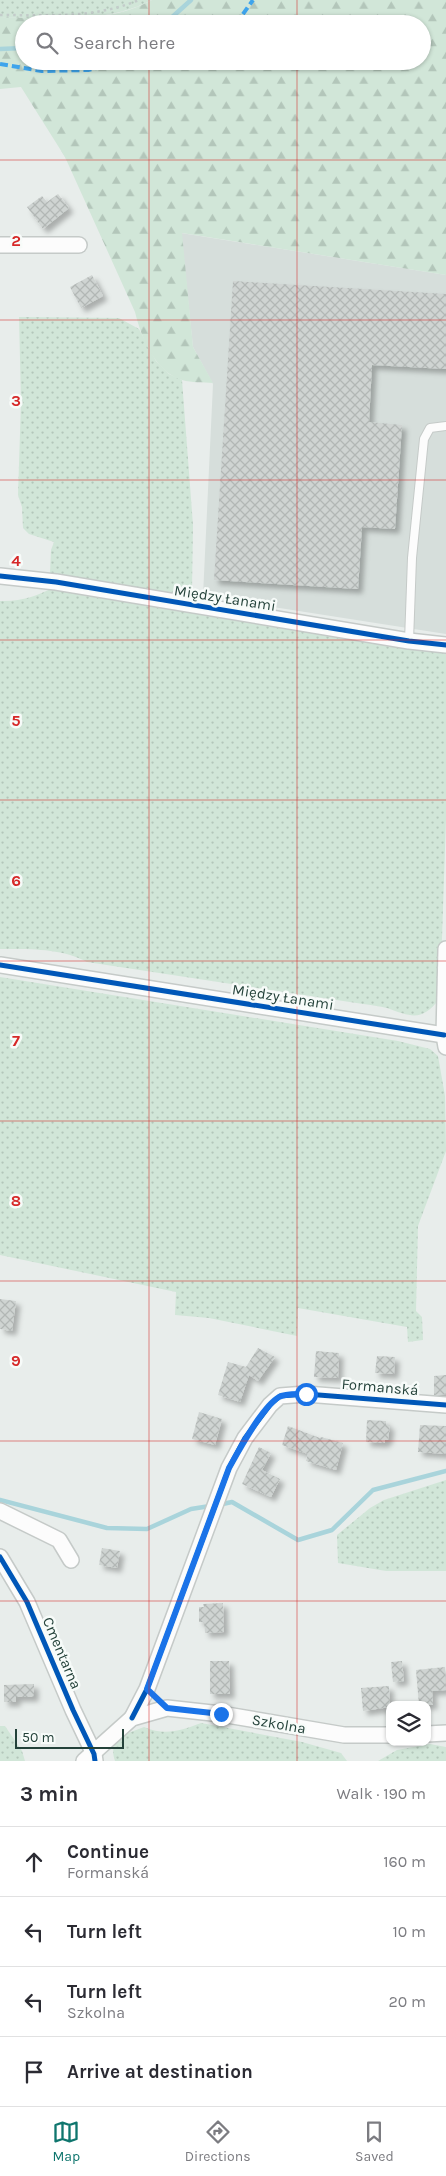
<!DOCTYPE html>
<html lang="en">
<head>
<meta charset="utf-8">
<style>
  :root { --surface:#fff; --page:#f7f7f7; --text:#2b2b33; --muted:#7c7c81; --line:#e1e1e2; --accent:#0f766e }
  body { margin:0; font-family:Karla,sans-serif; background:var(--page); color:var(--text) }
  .controls { position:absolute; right:15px; bottom:15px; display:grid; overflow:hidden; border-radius:10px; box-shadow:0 1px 4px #0004 }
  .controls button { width:45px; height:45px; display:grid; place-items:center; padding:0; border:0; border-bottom:1px solid var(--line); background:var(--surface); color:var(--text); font:25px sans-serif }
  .scale { position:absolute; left:15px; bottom:12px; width:109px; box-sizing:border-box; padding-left:5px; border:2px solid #24423a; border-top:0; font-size:14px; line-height:18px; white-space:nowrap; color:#24423a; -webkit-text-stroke:4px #f7fbf9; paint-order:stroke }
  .stop { position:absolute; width:15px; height:15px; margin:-11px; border:4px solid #1a73e8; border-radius:50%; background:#fff }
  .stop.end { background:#1a73e8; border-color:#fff; box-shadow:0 1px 5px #0008 }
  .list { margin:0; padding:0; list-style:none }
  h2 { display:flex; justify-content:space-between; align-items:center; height:65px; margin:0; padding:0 20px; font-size:21px }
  h2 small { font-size:16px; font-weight:400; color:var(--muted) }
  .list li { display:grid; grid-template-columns:32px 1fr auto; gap:15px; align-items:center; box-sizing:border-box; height:70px; padding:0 20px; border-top:1px solid var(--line) }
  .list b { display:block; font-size:19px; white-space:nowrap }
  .list p { margin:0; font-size:16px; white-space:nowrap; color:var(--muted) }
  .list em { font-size:16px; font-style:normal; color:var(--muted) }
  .icon { flex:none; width:28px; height:28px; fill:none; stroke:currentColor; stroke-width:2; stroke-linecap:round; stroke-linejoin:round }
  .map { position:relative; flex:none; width:446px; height:1761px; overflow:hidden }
  .search { position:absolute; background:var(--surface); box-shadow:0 1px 4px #0004; left:15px; right:15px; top:15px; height:55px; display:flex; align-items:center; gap:12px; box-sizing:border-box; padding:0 18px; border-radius:28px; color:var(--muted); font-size:19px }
  .sheet { height:345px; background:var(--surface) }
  nav { display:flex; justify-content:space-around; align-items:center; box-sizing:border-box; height:70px; border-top:1px solid var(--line); background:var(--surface); font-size:14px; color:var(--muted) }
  nav a { display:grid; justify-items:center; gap:2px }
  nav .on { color:var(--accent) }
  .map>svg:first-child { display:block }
</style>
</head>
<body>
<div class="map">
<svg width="446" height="1761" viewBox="0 0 446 1761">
  <defs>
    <pattern id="grass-dots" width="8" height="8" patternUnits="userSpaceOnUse" patternTransform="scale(1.25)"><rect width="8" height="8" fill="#d1e6d8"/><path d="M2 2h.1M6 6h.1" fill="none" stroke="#b3c6ba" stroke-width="1.8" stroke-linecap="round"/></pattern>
    <pattern id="forest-firs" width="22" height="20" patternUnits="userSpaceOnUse" patternTransform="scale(1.25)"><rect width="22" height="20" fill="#d1e6d8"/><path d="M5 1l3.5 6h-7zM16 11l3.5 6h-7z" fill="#b3c6ba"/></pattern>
    <pattern id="building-cross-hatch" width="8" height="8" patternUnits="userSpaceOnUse" patternTransform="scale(1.25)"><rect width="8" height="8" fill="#cfd4d2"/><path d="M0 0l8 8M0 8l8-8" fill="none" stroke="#b2b7b5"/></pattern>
    <filter id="shadow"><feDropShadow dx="4.5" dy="4.5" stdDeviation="2.5" flood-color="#0004"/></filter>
  </defs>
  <rect width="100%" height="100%" fill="#e8edeb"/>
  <path fill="#d6dedb" d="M181,233L446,275V634L203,596L213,384L193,347Z"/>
  <g fill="url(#grass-dots)">
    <path d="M0,0H152C103,25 52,16 0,18Z"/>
    <path d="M19,317L119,318L139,329L156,361L169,374L182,380L193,525L192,590L185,589L168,597L50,573L51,550L54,542L29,534L23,528L22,507L18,495L21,402Z"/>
    <path d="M55,587L446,653V819L440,998C422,1022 412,1017 387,1008C379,1006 371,1005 363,1004L87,962C61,948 30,949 0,949V601C21,602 36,596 55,587Z"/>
    <path d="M0,977L398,1041L430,1049L438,1056L445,1096L446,1151L418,1226L416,1311L422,1317L423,1340L408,1342L407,1327L298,1308L297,1336L209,1318L175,1315L176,1292L0,1255Z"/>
    <path d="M446,1480V1571H386L338,1563L337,1535L370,1508L384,1500Z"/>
    <path d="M201,1723L302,1742L341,1753L347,1761H115C107,1739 128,1733 144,1727C165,1736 180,1731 201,1723Z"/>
    <path d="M0,1726H5L22,1751L25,1761H0Z"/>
    <path d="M430,1744L446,1747V1761H378L397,1750Z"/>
  </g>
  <path fill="url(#forest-firs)" fill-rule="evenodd" d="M152,0H446V275L182,233L193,347L213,383C203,382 192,383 182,380C155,372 141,337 135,312L65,157L21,87L0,89V18C52,16 104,26 152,0ZM24,24H422V61H24Z"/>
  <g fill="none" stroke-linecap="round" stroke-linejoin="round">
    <g stroke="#a9d4db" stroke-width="4.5">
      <path d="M152,24L170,19L191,0"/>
      <path d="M0,49L24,48"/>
      <path d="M0,1500L107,1528L147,1529L191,1509L210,1506"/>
      <path d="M218,1505L232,1502L298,1540L332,1530L373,1490L446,1471"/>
    </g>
  </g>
  <g fill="url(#building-cross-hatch)" filter="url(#shadow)">
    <path d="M58,194L69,208L43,229L27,207L42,196L47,202Z"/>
    <path d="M92,275L103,296L81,308L70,287Z"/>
    <path d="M233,281L446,294V369L372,365L369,422L402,425L395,529L362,527L358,589L214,580Z"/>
    <path d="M0,1299L16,1301L12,1331L0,1329Z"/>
    <path d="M258,1348L275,1357L258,1381L249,1375L240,1402L218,1395L228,1362L246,1367Z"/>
    <path d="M316,1351L339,1353L338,1378L314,1377Z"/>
    <path d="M377,1356L395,1357L394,1374L375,1373Z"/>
    <path d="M446,1375V1394L434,1395V1376Z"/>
    <path d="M199,1412L222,1419L215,1445L192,1439Z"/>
    <path d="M367,1420L386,1421V1425H390L388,1440H385V1443L366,1442Z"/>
    <path d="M420,1425L446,1426V1454L418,1452Z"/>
    <path d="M288,1426L320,1438L321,1437L343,1443L336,1470L306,1461L308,1454L282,1445Z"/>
    <path d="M259,1447L271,1453L262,1470L280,1479L271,1497L242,1484Z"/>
    <path d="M102,1548L120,1551L117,1568L99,1565Z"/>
    <path d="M223,1603L224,1632L205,1633L204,1622H199V1607H204L203,1604Z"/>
    <path d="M210,1661H229L230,1694H210Z"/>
    <path d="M402,1661L404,1681L393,1682L391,1662Z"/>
    <path d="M445,1667L446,1690L432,1691L433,1705H419L416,1670Z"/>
    <path d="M34,1684V1697H16V1702H4V1685Z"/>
    <path d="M389,1686L390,1707L363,1711L361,1688Z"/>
  </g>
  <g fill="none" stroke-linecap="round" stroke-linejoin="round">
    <g stroke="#c5cac8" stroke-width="10">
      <path id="lane" d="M409,641L412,558L424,439L430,428L446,426"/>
    </g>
    <g stroke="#c5cac8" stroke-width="18">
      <g id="street">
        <path d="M0,245H79"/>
        <path d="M0,576L56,582L409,641L446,645"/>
        <path d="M446,949L444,1035L446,1047"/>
        <path d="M0,965L444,1035"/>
        <path d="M0,1511L59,1540L71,1560"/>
        <path d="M0,1557L27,1602L73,1710L94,1754L95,1761"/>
        <path d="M132,1718L147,1689L229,1468L245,1438L270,1405L280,1396L306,1394L446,1405"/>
        <path d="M427,1734L446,1733"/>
        <path d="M84,1761L132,1718L167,1708L221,1714L344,1735H390"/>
      </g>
    </g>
    <path stroke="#c3ccca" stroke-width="2.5" stroke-dasharray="2.5 4" stroke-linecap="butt" d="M0,15C49,15 93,19 139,0"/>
    <use href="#lane" stroke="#fcfcfc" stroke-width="8"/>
    <use href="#street" stroke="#fcfcfc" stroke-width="15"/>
    <g stroke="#3ea4ec" stroke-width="4" stroke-dasharray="8 4" stroke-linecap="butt">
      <path d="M236,24L253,0"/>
      <path d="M0,64L42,71L88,70L126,61"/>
    </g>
    <g stroke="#f7fbf9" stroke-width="8">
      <g id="cycleway">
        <path d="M0,576L56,582L409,641L446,645"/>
        <path d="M0,965L444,1035"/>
        <path d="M0,1557L27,1602L73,1710L94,1754L95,1761"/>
        <path d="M132,1718L147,1689L229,1468L245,1438L270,1405L280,1396L306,1394L446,1405"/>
      </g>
    </g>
    <use href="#cycleway" stroke="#0057b8" stroke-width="5"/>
  </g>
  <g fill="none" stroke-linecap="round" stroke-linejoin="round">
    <path stroke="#1a73e8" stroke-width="6" d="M221,1714L167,1708L147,1689L229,1468C239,1450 262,1407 279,1397C285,1393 298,1394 306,1394"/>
  </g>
  <path fill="none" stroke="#d62828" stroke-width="1" stroke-opacity="0.55" d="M149,0V24M297,0V24M149,61V1761M297,61V1761M0,160H446M0,320H446M0,480H446M0,640H446M0,800H446M0,961H446M0,1121H446M0,1281H446M0,1441H446M0,1601H446"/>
  <g text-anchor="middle" stroke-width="5" stroke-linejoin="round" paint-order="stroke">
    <g font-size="15" fill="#24423a" stroke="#f7fbf9">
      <text transform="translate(225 598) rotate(9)" y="5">Między Łanami</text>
      <text transform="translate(283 997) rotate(9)" y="5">Między Łanami</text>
      <text transform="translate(380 1387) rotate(5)" y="5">Formanská</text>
      <text transform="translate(62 1653) rotate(67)" y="5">Cmentarna</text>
      <text transform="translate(279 1724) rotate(10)" y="5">Szkolna</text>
    </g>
  </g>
  <g font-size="16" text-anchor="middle" font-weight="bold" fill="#d62828" stroke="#f7fbf9" stroke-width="5" stroke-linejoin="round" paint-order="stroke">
    <text x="16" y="246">2</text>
    <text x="16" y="406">3</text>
    <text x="16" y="566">4</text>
    <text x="16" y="726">5</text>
    <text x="16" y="886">6</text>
    <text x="16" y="1046">7</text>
    <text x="16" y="1206">8</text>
    <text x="16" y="1366">9</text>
  </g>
</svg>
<div class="controls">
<button><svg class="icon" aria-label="layers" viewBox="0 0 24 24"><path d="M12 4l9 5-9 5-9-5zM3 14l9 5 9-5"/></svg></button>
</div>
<div class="scale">50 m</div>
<div class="stop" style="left:306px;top:1394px"></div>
<div class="stop end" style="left:221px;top:1714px"></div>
<div class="search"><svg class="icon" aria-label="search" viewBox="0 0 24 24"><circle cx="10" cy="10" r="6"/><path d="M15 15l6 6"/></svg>Search here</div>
</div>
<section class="sheet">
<h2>3 min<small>Walk · 190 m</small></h2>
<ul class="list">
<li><svg class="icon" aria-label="ahead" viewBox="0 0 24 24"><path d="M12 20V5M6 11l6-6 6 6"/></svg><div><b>Continue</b><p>Formanská</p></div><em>160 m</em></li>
<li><svg class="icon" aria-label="left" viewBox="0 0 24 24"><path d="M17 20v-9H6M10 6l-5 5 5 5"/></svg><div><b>Turn left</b></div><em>10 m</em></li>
<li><svg class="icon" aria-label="left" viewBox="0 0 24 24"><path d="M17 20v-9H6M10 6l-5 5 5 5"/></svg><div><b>Turn left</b><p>Szkolna</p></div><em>20 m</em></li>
<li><svg class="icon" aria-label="arrive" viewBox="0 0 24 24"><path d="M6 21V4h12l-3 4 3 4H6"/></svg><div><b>Arrive at destination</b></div></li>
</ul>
</section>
<nav>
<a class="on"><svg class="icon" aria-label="map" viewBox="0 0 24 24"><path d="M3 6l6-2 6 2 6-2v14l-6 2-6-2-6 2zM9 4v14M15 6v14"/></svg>Map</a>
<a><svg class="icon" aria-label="directions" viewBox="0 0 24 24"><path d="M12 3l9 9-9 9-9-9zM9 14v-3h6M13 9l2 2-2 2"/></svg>Directions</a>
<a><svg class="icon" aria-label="saved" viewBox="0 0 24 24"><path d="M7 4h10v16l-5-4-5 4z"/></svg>Saved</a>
</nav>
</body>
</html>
